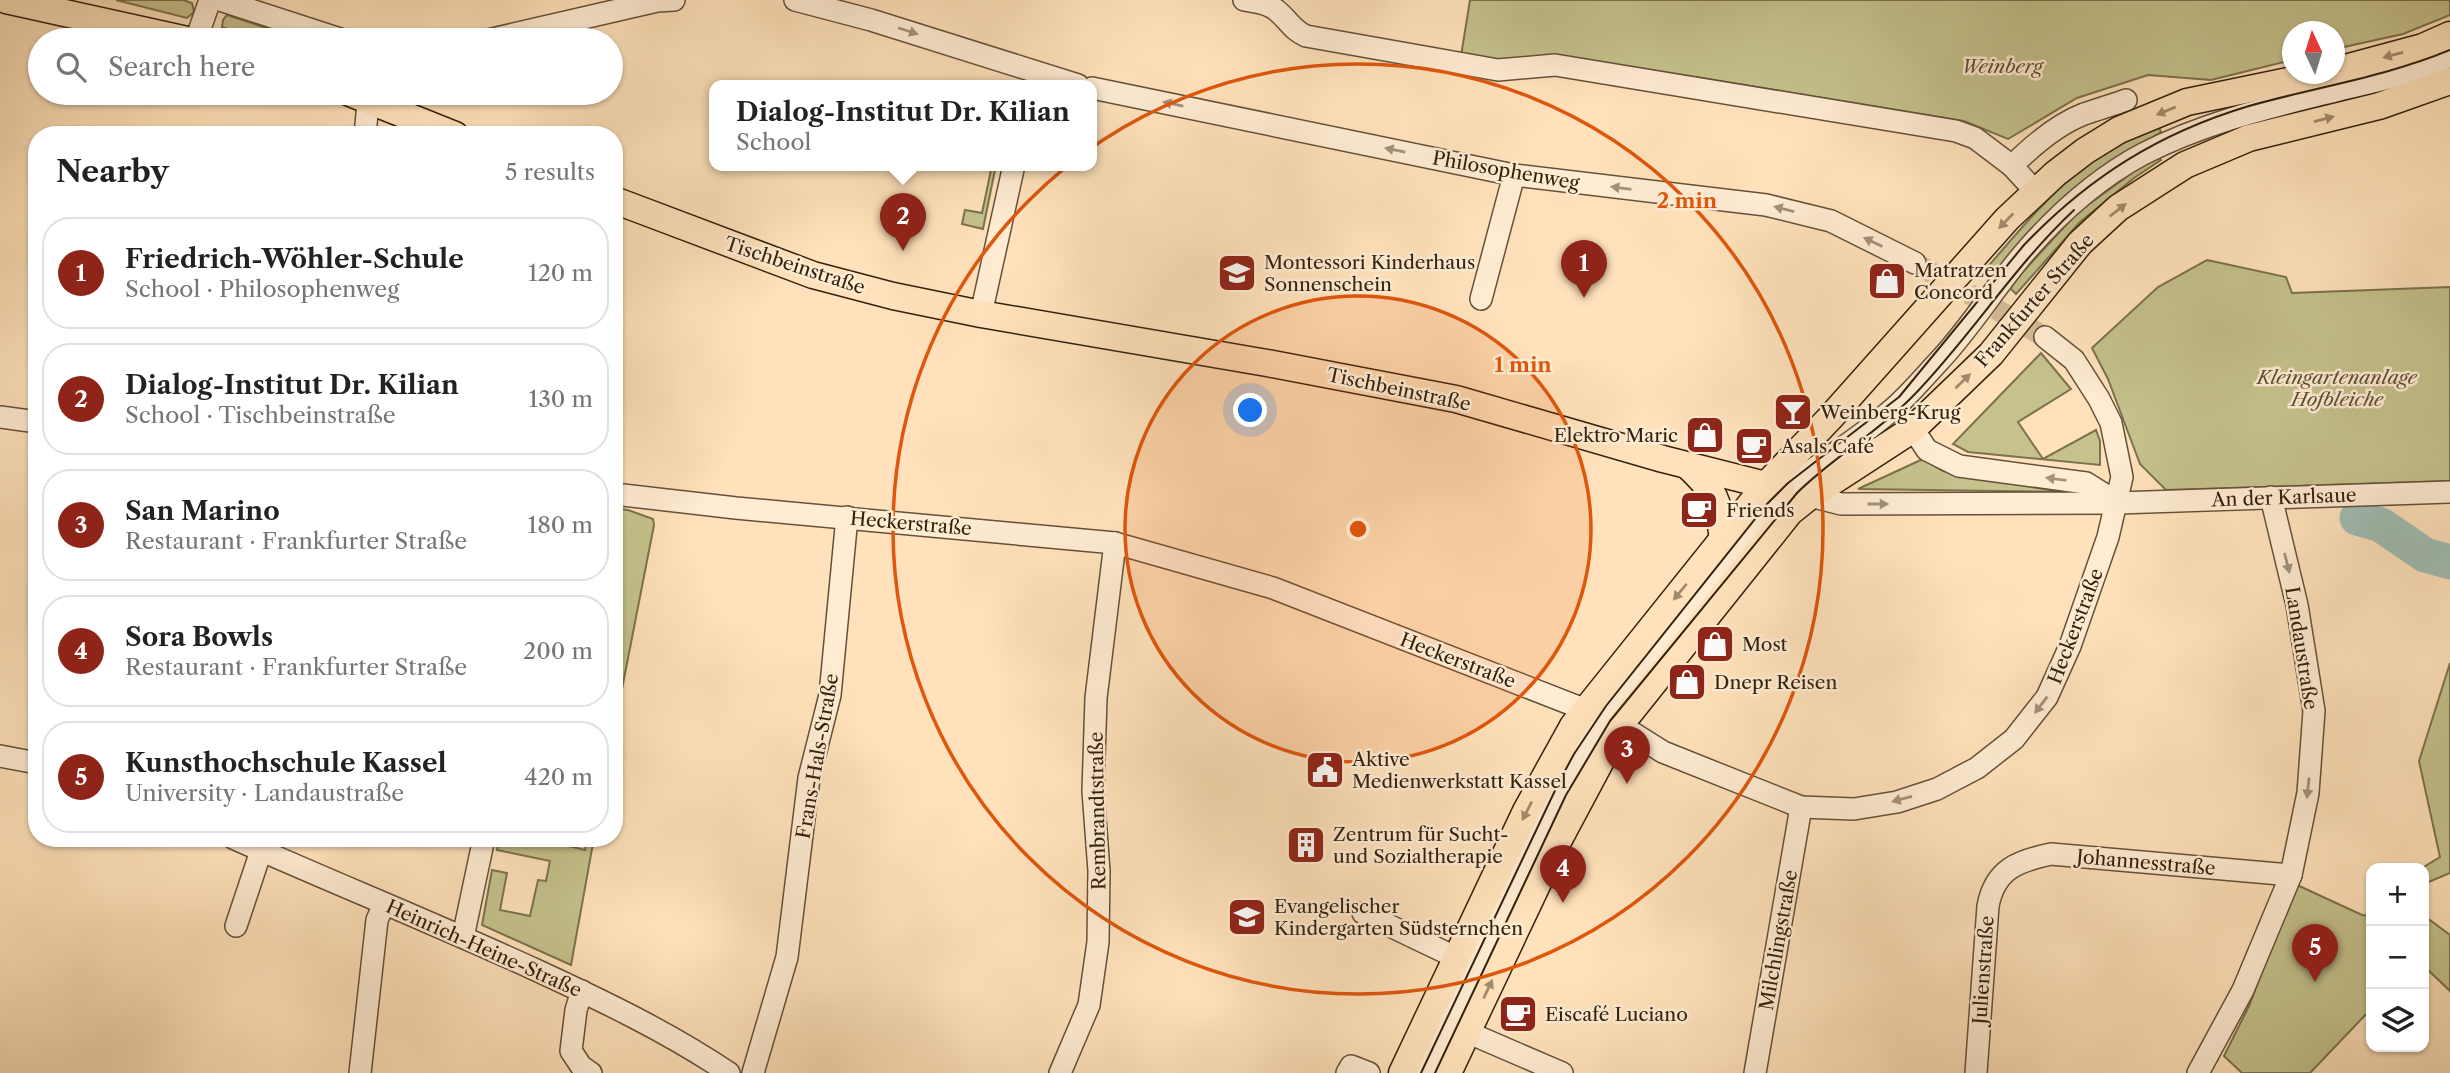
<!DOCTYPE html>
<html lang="en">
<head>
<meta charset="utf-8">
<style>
  :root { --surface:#fff; --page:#f6f6f6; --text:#222; --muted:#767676; --line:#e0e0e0; --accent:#8f2418 }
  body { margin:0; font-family:"Libre Caslon Text",serif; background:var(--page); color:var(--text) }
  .controls { position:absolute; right:21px; bottom:21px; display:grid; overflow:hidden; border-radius:14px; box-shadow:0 2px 5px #0004 }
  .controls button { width:63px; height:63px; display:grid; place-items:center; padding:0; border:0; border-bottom:2px solid var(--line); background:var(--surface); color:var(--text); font:35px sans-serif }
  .compass { position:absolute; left:2282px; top:21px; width:63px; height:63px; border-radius:50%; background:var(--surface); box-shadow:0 2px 5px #0004; rotate:356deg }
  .you { position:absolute; left:1251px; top:411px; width:24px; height:24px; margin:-18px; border:5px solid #fff; border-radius:50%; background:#1a73e8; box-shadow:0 0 0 10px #1a73e833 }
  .badge { display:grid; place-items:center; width:46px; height:46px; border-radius:50%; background:var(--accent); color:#fff; font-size:23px; font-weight:700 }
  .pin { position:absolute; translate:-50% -58px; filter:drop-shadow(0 2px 4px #0008) }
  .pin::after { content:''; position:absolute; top:37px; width:24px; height:21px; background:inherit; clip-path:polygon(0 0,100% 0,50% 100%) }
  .popup { position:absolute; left:709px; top:80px; width:388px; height:91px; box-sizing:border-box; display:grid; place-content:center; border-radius:14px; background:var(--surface); filter:drop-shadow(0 2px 5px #0005); font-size:23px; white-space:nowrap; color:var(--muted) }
  .popup b { font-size:26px; color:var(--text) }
  .popup::after { content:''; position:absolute; left:50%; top:100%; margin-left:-14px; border:14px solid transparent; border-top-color:var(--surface) }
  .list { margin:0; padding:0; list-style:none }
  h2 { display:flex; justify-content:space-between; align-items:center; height:91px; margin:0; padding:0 28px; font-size:30px }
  h2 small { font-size:23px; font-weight:400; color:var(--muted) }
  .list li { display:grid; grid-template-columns:46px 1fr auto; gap:21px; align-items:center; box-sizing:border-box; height:112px; margin:0 14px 14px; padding:0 14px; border:2px solid var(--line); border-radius:28px }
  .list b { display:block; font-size:26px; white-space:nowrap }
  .list p { margin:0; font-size:23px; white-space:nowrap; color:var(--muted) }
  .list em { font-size:23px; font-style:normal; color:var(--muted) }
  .icon { flex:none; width:38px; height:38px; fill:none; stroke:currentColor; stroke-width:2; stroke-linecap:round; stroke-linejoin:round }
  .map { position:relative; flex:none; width:2450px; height:1073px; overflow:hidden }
  .search { position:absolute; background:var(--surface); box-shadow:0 2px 5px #0004; left:28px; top:28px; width:595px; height:77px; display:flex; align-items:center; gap:18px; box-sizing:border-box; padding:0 24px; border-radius:38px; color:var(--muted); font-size:26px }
  .panel { position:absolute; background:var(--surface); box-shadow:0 2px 5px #0004; left:28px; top:126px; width:595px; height:721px; border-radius:28px }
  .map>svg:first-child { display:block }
</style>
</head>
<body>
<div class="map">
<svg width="2450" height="1073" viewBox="0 0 2450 1073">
  <rect width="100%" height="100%" fill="#ffe2bb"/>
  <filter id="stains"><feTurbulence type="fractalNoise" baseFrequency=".00286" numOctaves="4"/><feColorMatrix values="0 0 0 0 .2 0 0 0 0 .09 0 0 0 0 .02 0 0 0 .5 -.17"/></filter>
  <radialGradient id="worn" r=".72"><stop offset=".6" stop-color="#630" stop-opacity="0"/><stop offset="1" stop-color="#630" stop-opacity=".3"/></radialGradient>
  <g fill="#c5c28d" stroke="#7c724e" stroke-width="2">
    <path d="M116,0H183L192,3L194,12L187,18Z"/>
    <path d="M1470,0H2450V15L2403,34L2335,49L2334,32H2292V60L2211,80L2148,75L2077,98L2008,139L1964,121L1701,78L1554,57L1492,61L1461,56Z"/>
    <path d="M227,15L303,40H261L222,27L223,20Z"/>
    <path d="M2158,125L2161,132L2093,174L1993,277L1984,271C2014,237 2043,201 2078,172C2102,153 2130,139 2158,125Z"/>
    <path d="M2158,156L2161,160L2134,178L2080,222L2016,294L2009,287L2077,213L2136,170Z"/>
    <path d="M992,165H996L983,229L962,224L965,210L982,213Z"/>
    <path d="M2207,260L2286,277L2292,293L2450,287V481L2166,490L2140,464L2108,379L2092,348L2158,287Z"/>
    <path d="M2041,353L2071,389L2018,422L2043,459L2096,430L2100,441V465L1968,452L1953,444Z"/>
    <path d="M1923,459L1943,471L2061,492L1858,489Z"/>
    <path d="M614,508L628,510L653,519L654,525L614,730Z"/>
    <path d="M2450,663V873L2424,884V868H2422L2440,857L2419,761Z"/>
    <path d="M499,838H537L585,850L587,838H594L571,965L482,925L492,870L507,873L500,910L530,916L538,880L546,881L550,861L497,850Z"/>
    <path d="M2295,884L2362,915L2371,916V1009L2310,1073H2242L2224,1056L2249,1006Z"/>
    <path d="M2430,920L2450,935V991L2424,966V922Z"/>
  </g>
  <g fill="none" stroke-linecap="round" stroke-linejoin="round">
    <path stroke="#a0bdb4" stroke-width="35" d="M2357,518L2381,525L2425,555L2450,562"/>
    <path stroke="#d6bb98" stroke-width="21" stroke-dasharray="21 10" stroke-linecap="butt" d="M1915,263L2045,337"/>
    <g stroke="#655139" stroke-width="24">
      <g id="minor">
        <path d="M220,0L343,40"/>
        <path d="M795,0L871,20L1078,85"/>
        <path d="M1244,0C1255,2 1267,2 1276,10C1288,19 1292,30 1306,36L1498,70L1555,65L1956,131L1975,138L2012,166"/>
        <path d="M196,40L210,0"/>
        <path d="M488,40L657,1L674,0"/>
        <path d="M1092,88L1514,175L1766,205L1831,221L1915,263"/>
        <path d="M365,135L369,93"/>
        <path d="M2036,192L2012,166C2032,146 2058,124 2084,114C2098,109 2113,105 2126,100"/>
        <path d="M1481,299L1514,175"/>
        <path d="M981,314L1014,165"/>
        <path d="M0,417L37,422"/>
        <path d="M1913,429L1927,450L1959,466L2086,483L2118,503"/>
        <path d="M614,494L736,508L1115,543L1273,588L1586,710L1620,725L1663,752L1801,807L1854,809L1897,802L1937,789L1977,768L2014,739L2047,697L2070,646L2108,537L2122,477L2111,423L2099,399L2074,360L2045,337"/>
        <path d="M1810,496L1841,504L2118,503L2450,492"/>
        <path d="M0,756L37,763"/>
        <path d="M233,838C334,883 436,924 536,970C603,1001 668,1032 729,1073"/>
        <path d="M1363,913L1457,958"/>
        <path d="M236,926L261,851"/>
        <path d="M463,937L484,838"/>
        <path d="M582,991L576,1010L571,1051L581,1066L591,1073"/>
        <path d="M1453,1026L1562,1073"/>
        <path d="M360,1073L377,920L384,904"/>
        <path d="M753,1073L787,957L809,778L830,695L847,517"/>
        <path d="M1060,1073L1089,1005L1098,942L1099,871L1093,791L1096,698L1115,543"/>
        <path d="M1347,1073L1351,1066L1369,1073"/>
        <path d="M1426,1073L1548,816L1583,748L1607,713L1787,490C1819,462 1856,441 1888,413C1907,398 1923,378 1940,360C1971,327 1995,287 2025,252C2058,214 2098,178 2143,154C2205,122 2271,107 2339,90C2376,81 2416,74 2450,56"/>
        <path d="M1755,1073L1801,807"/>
        <path d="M1976,1073L1988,906C1995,869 2018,861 2051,854L2291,875"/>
        <path d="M2198,1073L2243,990L2291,875L2308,793L2314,711L2297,605L2271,497"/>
      </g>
    </g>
    <g stroke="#32210e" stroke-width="29">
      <g id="major">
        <path d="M6,0L187,40"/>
        <path d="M2334,71L2423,47L2450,35"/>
        <path d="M350,93L455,135"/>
        <path d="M614,200L813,275L893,296L981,314L1267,363L1456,399L1663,459L1781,489"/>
        <path d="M1688,466C1718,495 1717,498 1723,539"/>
        <path d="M1402,1073L1526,811L1573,726L1766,485L1830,418L2007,219L2055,174L2085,151L2119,130L2187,102L2322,74"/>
        <path d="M1448,1073L1555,847L1620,725L1790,512L1810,496L1913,429L1991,354L2080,243L2118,208L2185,165L2249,138L2379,106L2450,81"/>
      </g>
    </g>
    <use href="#minor" stroke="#ffecd3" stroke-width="21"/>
    <use href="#major" stroke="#ffe2bb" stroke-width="26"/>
    <g stroke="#32210e" stroke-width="2">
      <path d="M1421,1073L1560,780L1574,754L1606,706L1767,504L1788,483L1899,397L2024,245C2089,177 2159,133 2249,106C2316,87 2385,77 2450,50"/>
      <path d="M1435,1073L1566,795L1610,721L1797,493C1832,458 1877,433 1912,397C1970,338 2013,267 2074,210"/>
    </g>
  </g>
  <defs><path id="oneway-solid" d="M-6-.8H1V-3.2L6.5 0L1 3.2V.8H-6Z" transform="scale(1.75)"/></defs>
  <g fill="#a3917a">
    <use href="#oneway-solid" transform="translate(908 31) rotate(18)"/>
    <use href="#oneway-solid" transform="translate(1173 104) rotate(-168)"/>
    <use href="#oneway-solid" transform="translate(1395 150) rotate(-168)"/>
    <use href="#oneway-solid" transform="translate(1621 188) rotate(-173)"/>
    <use href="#oneway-solid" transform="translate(1784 209) rotate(-166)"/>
    <use href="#oneway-solid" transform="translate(1873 242) rotate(-154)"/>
    <use href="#oneway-solid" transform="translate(2056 479) rotate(-173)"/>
    <use href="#oneway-solid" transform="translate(1878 504)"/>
    <use href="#oneway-solid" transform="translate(2287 563) rotate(76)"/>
    <use href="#oneway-solid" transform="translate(2041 705) rotate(127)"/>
    <use href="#oneway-solid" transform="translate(2308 788) rotate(96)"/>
    <use href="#oneway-solid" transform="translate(1902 799) rotate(165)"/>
  </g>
  <g fill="#a38b6d">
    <use href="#oneway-solid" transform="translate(2393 55) rotate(165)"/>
    <use href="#oneway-solid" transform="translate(2166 111) rotate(158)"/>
    <use href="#oneway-solid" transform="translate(2324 119) rotate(-14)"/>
    <use href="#oneway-solid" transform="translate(2118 210) rotate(-38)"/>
    <use href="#oneway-solid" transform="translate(2006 221) rotate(134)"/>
    <use href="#oneway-solid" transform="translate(1963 381) rotate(-44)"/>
    <use href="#oneway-solid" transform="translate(1680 592) rotate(129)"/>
    <use href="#oneway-solid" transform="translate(1527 811) rotate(117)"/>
    <use href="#oneway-solid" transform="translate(1488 989) rotate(-65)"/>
  </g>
  <circle cx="1358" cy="529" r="233" fill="#df560c" fill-opacity=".12"/>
  <g fill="none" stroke="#df560c" stroke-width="3.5">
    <circle cx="1358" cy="529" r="233"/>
    <circle cx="1358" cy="529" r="465"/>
  </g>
  <defs>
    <g id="school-square" transform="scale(2.0125)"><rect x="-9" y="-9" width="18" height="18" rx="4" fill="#8f2418" stroke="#ffecd3"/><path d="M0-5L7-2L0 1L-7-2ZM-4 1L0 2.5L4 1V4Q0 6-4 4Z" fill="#fff"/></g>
    <g id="shop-square" transform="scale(2.0125)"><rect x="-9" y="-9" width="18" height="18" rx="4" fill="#8f2418" stroke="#ffecd3"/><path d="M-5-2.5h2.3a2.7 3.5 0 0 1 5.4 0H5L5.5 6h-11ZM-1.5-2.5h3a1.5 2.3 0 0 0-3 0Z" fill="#fff"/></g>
    <g id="bar-square" transform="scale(2.0125)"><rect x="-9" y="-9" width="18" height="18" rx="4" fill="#8f2418" stroke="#ffecd3"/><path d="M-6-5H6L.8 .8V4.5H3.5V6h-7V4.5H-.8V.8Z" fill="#fff"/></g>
    <g id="cafe-square" transform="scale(2.0125)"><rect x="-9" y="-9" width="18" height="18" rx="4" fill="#8f2418" stroke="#ffecd3"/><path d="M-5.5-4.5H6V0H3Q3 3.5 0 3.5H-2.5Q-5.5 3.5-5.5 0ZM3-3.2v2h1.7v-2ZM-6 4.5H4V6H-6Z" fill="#fff"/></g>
    <g id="civic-square" transform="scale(2.0125)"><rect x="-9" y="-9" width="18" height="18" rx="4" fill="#8f2418" stroke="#ffecd3"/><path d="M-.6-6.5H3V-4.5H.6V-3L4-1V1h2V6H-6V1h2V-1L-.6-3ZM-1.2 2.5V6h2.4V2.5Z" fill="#fff"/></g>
    <g id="building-square" transform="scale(2.0125)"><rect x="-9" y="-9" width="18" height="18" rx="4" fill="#8f2418" stroke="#ffecd3"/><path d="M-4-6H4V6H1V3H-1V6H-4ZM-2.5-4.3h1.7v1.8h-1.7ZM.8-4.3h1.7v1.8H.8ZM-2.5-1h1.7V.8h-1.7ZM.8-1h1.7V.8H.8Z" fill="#fff"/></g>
  </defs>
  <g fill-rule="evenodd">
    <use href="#school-square" x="1237" y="273"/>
    <use href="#shop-square" x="1887" y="281"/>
    <use href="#bar-square" x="1793" y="412"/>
    <use href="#shop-square" x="1705" y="435"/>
    <use href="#cafe-square" x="1754" y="446"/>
    <use href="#cafe-square" x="1699" y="510"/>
    <use href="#shop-square" x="1715" y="644"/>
    <use href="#shop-square" x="1687" y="682"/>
    <use href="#civic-square" x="1325" y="770"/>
    <use href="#building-square" x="1306" y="845"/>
    <use href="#school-square" x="1247" y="917"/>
    <use href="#cafe-square" x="1518" y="1014"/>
  </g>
  <g text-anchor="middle" stroke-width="5" stroke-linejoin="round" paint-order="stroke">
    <g font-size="19" font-style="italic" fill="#5e5134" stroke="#ffecd3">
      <text x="2002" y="73">Weinberg</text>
      <text x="2337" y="384">Kleingartenanlage<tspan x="2337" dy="22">Hofbleiche</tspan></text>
    </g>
    <g font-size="19" fill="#32210e" stroke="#ffecd3">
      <text transform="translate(1506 170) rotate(10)" y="7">Philosophenweg</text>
      <text transform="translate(795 265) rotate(18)" y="7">Tischbeinstraße</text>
      <text transform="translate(2034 300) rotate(-49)" y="7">Frankfurter Straße</text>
      <text transform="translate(1399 389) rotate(12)" y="7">Tischbeinstraße</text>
      <text transform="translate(2284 497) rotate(-2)" y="7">An der Karlsaue</text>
      <text transform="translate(911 523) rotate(5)" y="7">Heckerstraße</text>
      <text transform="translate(2075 626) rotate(-69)" y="7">Heckerstraße</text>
      <text transform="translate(2302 648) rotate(81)" y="7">Landaustraße</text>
      <text transform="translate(1458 660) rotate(21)" y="7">Heckerstraße</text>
      <text transform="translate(817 756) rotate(-80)" y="7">Frans-Hals-Straße</text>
      <text transform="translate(1097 811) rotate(-91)" y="7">Rembrandtstraße</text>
      <text transform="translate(2146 862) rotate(5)" y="7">Johannesstraße</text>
      <text transform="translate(1778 940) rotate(-80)" y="7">Milchlingstraße</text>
      <text transform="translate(484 948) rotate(24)" y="7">Heinrich-Heine-Straße</text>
      <text transform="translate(1983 970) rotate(-86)" y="7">Julienstraße</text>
    </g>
    <g font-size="19" fill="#32210e" stroke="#ffecd3" text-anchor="start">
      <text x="1264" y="269">Montessori Kinderhaus<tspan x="1264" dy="22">Sonnenschein</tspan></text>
      <text x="1914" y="277">Matratzen<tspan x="1914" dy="22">Concord</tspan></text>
      <text x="1820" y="419">Weinberg-Krug</text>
      <text x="1678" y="442" text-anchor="end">Elektro Maric</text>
      <text x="1781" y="453">Asals Café</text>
      <text x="1726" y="517">Friends</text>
      <text x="1742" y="651">Most</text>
      <text x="1714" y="689">Dnepr Reisen</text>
      <text x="1352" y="766">Aktive<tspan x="1352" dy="22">Medienwerkstatt Kassel</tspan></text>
      <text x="1333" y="841">Zentrum für Sucht-<tspan x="1333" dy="22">und Sozialtherapie</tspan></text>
      <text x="1274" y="913">Evangelischer<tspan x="1274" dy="22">Kindergarten Südsternchen</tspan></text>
      <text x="1545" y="1021">Eiscafé Luciano</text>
    </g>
  </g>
  <circle cx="1358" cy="529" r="10" fill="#df560c" stroke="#ffecd3" stroke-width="3.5"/>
  <g font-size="21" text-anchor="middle" font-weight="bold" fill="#df560c" stroke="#ffecd3" stroke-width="5" stroke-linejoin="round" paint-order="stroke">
    <text x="1687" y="208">2 min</text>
    <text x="1523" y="372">1 min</text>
  </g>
  <rect width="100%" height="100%" filter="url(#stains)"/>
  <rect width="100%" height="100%" fill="url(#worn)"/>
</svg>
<div class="controls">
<button>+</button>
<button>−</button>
<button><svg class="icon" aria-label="layers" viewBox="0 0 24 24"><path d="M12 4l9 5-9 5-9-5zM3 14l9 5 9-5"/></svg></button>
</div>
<svg class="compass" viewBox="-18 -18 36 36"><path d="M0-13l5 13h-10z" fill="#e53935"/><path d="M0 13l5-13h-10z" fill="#767676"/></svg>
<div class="you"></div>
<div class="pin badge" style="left:1584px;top:298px">1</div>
<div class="pin badge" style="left:903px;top:251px">2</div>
<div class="popup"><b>Dialog-Institut Dr. Kilian</b>School</div>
<div class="pin badge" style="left:1627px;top:784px">3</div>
<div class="pin badge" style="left:1563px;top:903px">4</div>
<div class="pin badge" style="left:2315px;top:982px">5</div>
<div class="search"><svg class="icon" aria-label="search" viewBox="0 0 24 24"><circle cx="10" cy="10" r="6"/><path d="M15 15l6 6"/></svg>Search here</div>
<section class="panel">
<h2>Nearby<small>5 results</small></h2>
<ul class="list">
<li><span class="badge">1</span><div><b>Friedrich-Wöhler-Schule</b><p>School · Philosophenweg</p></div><em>120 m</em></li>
<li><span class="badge">2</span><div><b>Dialog-Institut Dr. Kilian</b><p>School · Tischbeinstraße</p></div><em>130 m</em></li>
<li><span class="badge">3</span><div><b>San Marino</b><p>Restaurant · Frankfurter Straße</p></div><em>180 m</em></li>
<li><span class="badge">4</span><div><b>Sora Bowls</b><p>Restaurant · Frankfurter Straße</p></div><em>200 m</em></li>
<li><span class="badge">5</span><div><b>Kunsthochschule Kassel</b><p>University · Landaustraße</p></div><em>420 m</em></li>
</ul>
</section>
</div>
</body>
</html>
